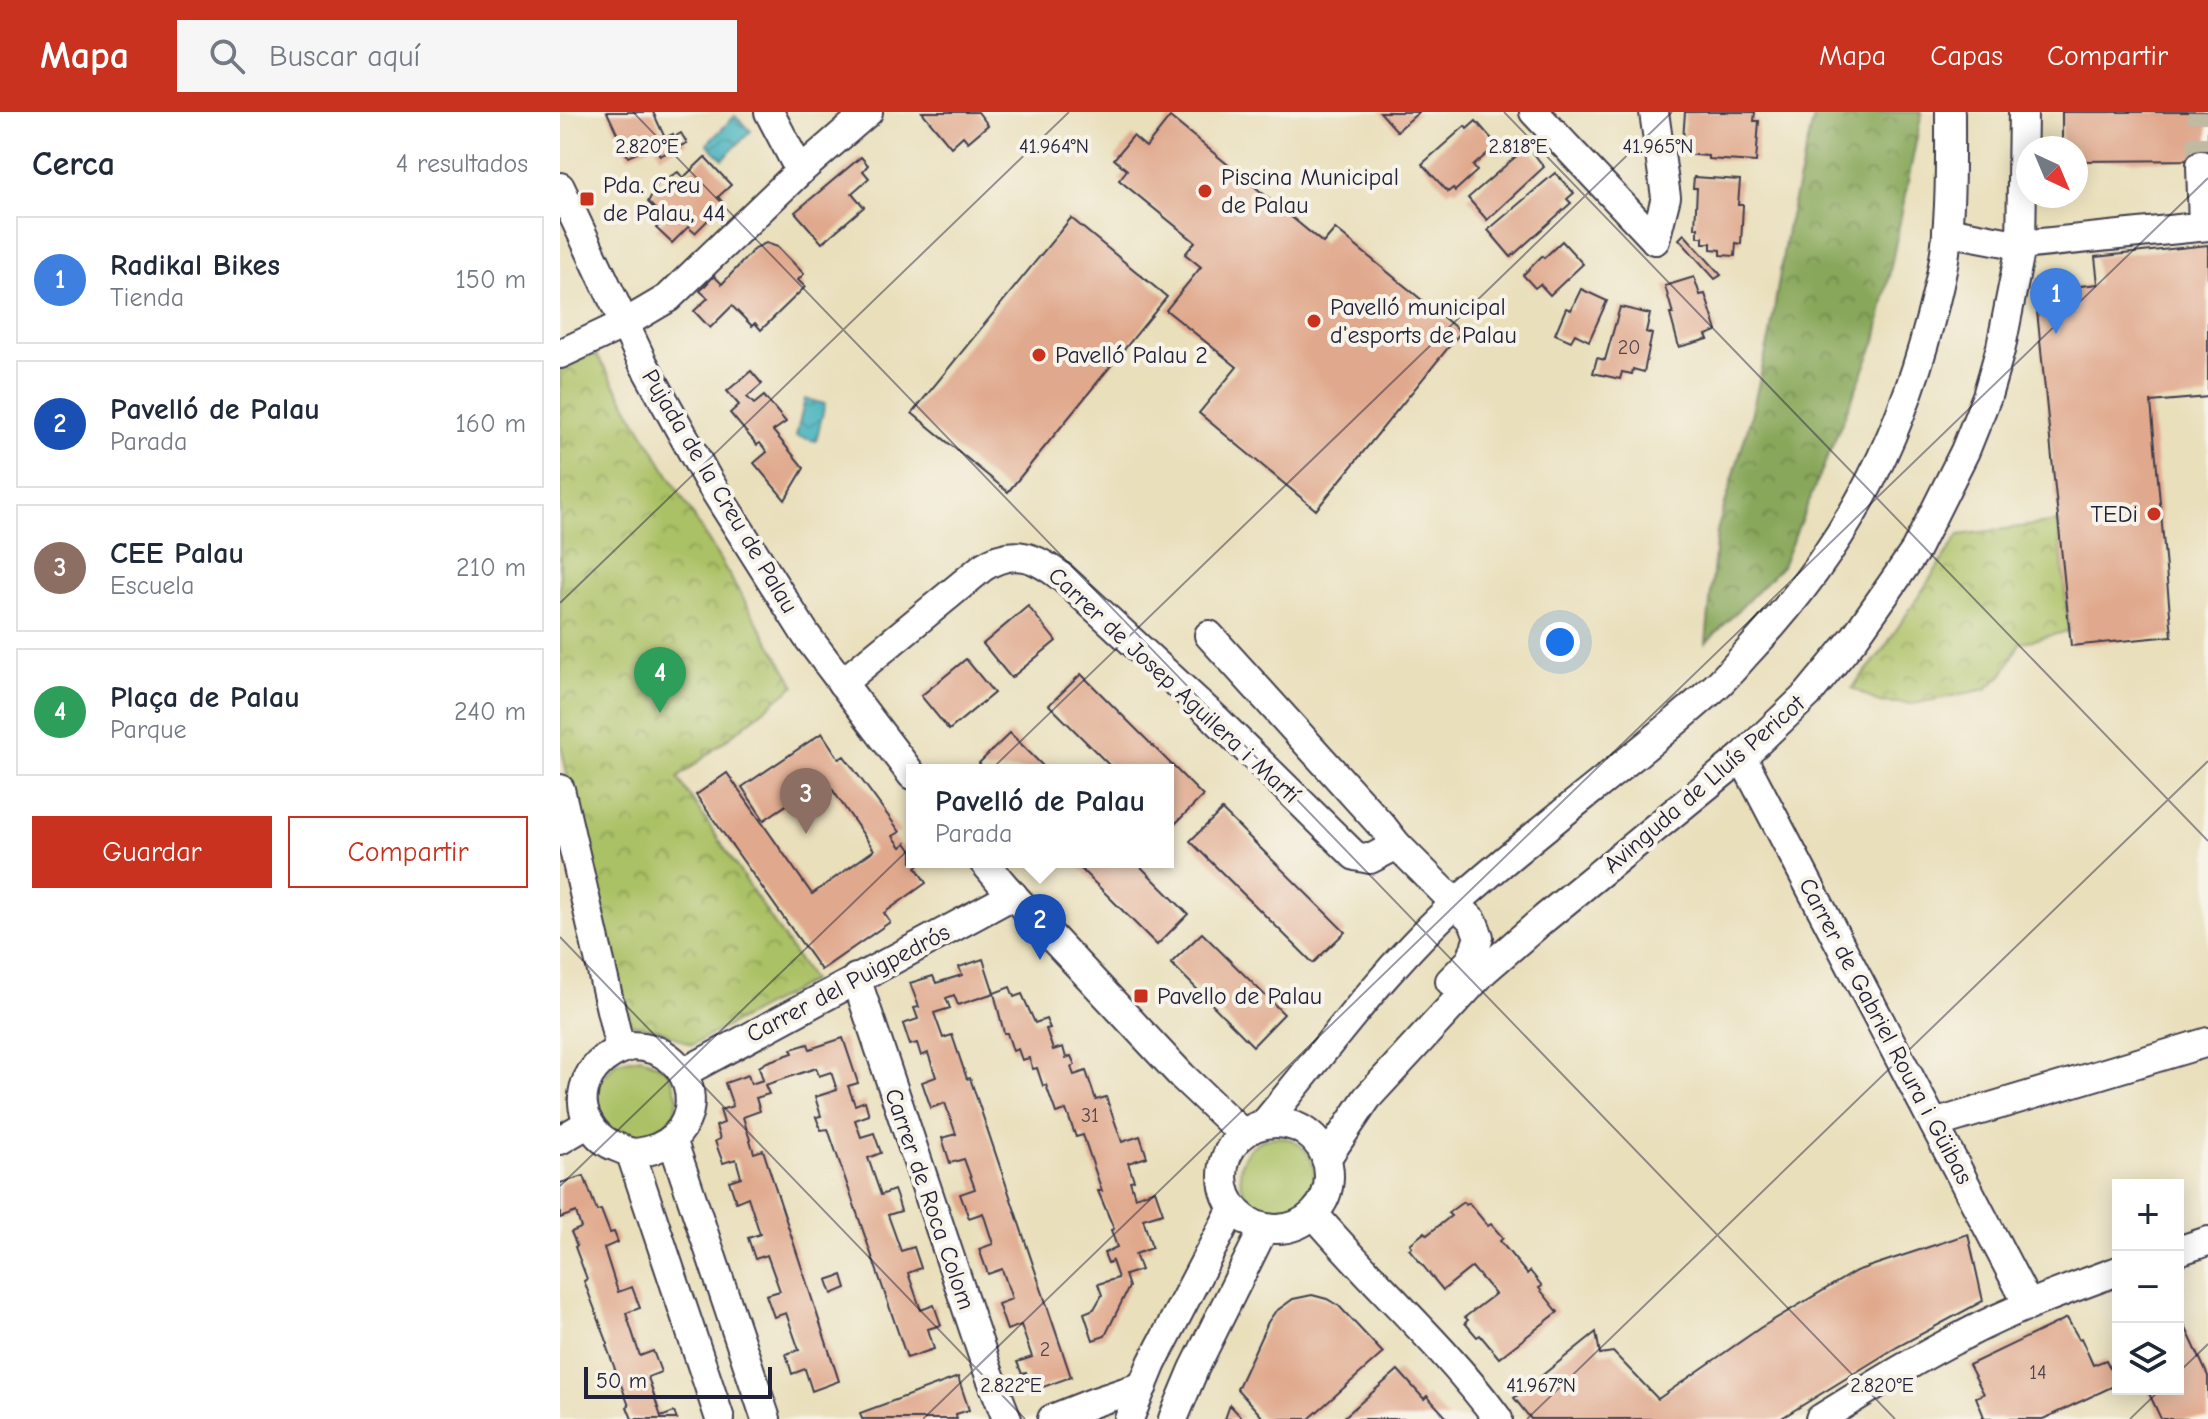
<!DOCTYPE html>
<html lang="es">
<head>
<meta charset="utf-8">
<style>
  :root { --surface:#fff; --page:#f6f6f7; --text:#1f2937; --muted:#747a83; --line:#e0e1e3; --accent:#c8321e }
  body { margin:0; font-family:"Comic Neue",sans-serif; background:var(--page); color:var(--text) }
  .controls { position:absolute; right:24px; bottom:24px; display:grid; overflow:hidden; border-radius:0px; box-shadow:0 4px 20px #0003 }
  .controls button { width:72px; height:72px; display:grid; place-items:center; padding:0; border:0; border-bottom:2px solid var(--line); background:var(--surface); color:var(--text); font:40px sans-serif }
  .compass { position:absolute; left:1456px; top:24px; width:72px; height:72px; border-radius:50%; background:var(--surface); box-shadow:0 4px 20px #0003; rotate:136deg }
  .scale { position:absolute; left:24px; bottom:20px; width:188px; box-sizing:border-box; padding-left:8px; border:4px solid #22223b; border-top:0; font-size:22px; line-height:28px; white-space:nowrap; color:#22223b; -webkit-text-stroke:6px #f7f3e8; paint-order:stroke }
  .you { position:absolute; left:1000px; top:530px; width:28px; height:28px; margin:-20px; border:6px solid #fff; border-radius:50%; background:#1a73e8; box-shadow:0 0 0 12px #1a73e833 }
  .badge { display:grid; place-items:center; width:52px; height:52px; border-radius:50%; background:var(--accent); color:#fff; font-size:26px; font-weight:700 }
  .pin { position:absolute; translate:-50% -66px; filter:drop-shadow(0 2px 4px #0008) }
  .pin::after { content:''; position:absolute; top:42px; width:28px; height:24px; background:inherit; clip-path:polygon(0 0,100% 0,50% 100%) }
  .popup { position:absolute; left:346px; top:652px; width:268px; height:104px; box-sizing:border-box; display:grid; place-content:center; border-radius:0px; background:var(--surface); filter:drop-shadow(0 2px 6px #0005); font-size:26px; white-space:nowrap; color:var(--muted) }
  .popup b { font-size:30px; color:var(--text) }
  .popup::after { content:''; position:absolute; left:50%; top:100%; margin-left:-16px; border:16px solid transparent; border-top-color:var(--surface) }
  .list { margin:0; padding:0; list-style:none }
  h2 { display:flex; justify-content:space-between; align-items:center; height:104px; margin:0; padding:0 32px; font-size:34px }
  h2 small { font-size:26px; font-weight:400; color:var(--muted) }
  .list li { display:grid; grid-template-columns:52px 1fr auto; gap:24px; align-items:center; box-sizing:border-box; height:128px; margin:0 16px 16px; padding:0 16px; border:2px solid var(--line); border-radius:0px }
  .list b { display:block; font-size:30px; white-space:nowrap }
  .list p { margin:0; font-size:26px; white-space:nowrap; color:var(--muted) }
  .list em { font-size:26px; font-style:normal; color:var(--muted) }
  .actions { display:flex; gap:16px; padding:24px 32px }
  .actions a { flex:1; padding:18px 0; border:2px solid var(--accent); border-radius:0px; text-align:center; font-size:28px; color:var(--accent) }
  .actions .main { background:var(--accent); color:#fff }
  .icon { flex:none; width:44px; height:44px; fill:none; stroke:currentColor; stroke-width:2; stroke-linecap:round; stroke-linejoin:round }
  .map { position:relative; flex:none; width:1648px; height:1307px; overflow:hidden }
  header { display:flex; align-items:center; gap:48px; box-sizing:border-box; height:112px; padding:0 40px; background:var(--accent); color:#fff }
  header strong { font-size:38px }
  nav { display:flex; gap:44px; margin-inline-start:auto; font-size:28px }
  .search { width:560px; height:72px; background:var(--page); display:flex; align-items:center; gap:20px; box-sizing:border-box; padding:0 28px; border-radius:0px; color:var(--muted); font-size:30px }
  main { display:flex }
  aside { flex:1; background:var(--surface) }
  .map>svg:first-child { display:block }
</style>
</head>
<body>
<header>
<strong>Mapa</strong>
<div class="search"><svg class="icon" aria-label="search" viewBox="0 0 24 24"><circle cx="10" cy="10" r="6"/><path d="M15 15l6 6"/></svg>Buscar aquí</div>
<nav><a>Mapa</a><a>Capas</a><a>Compartir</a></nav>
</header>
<main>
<aside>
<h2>Cerca<small>4 resultados</small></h2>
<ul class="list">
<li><span class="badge" style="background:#3f7fe0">1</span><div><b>Radikal Bikes</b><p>Tienda</p></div><em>150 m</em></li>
<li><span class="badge" style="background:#1a4fb4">2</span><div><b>Pavelló de Palau</b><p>Parada</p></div><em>160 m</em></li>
<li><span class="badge" style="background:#8d6e63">3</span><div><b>CEE Palau</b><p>Escuela</p></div><em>210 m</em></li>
<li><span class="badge" style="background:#2e9e5b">4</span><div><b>Plaça de Palau</b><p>Parque</p></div><em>240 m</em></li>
</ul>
<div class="actions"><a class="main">Guardar</a><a>Compartir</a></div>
</aside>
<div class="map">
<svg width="1648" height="1307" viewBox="0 0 1648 1307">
  <defs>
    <pattern id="forest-crowns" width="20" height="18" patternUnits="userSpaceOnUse" patternTransform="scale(2)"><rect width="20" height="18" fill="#88a75a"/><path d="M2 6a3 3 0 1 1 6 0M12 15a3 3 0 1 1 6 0" fill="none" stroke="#6f884c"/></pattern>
    <pattern id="park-crowns" width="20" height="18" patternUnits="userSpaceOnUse" patternTransform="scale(2)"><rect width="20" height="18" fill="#abc165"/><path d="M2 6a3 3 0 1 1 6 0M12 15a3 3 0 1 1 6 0" fill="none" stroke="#8b9c54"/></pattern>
    <pattern id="water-waves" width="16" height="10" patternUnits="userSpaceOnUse" patternTransform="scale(2)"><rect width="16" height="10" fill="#41b1bc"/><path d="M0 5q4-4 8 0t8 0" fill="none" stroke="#36909a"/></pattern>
  </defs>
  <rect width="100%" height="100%" fill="#f7f3e8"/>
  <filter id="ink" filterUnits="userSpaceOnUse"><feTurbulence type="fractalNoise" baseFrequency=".0125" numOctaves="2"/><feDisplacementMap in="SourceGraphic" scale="16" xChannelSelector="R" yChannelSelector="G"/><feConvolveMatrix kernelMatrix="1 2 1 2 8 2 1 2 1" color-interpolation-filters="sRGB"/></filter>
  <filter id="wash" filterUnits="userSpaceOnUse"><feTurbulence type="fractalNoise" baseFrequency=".006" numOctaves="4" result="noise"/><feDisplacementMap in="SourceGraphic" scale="32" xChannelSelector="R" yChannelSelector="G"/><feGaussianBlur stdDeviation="1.8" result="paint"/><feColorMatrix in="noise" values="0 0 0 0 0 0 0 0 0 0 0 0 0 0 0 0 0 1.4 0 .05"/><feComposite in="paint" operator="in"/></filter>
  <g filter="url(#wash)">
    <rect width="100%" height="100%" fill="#e9dfbb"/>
    <g fill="#abc165" stroke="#667250" stroke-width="2">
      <path d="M81,945L108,958L118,985L115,1000L110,1010L102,1019L75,1028L65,1025L47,1015L36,995V981L40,970L56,950Z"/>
      <circle cx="717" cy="1062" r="37"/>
    </g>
    <path fill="url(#forest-crowns)" stroke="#55644a" stroke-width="2" d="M1255,0H1362L1316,229L1222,454L1146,531L1157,419L1190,308L1210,223L1227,117Z"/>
    <g fill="url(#park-crowns)" stroke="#667250" stroke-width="2">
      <path d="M35,240L235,573L118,666L252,869L132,933L98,917L71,912L19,721L0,628V257Z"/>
      <path d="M1498,410L1509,519L1460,531L1443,562L1426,577L1354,592L1318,590L1292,576L1321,541L1399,423Z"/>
    </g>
    <g fill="url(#water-waves)" stroke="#326a7c" stroke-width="2">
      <path d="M175,4L191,19L163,47L147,32Z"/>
      <path d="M245,287L265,292L256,329L236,324Z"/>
    </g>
    <g id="blocks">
      <g fill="#e0a98d">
        <path d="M47,0H93L105,26L113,22L114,25L121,21L127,31L100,44L95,33L68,45Z"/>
        <path d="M362,0H418L428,13L408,30L403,24L391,35Z"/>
        <path d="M820,0H859L837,19Z"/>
        <path d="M1125,0H1195L1194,9H1199L1196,50L1148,47V44L1122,42Z"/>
        <path d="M1502,0H1648V48L1516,49V36H1502Z"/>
        <path d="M610,5L763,131L775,117L901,220L756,398L639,301L677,255L606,198L641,155L625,142L635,130L559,68L567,58L554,47L573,24L586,35Z"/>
        <path d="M916,9L937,33L913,54L917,59L895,79L893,76L888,80L862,52L905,14L907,17Z"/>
        <path d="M968,34L984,55L927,108L908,86Z"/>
        <path d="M145,45L171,73L158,85L164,92L135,121L128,115L112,131L96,116L105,107L88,90L98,71L118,60L123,66Z"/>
        <path d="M301,45L308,53L303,59L309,66L292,81L304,95L262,131L235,100Z"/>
        <path d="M995,61L1014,81L1007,87L1011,91L951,145L928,118Z"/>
        <path d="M1134,65L1180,68L1178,93H1183L1181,132L1176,131L1175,144L1161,143V138L1151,137V131H1143V125H1138V116H1135L1137,76H1133Z"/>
        <path d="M511,106L607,185L448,380L352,301Z"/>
        <path d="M1124,122L1161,163L1155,167L1119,127Z"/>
        <path d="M1002,129L1023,152L990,183L980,172L975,176L963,163L982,144L984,146Z"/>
        <path d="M206,131L218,135L244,162L238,168L245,175L201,218L195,211L192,214L172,194L150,216L134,199L148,186L140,179L154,164L162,172L195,136Z"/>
        <path d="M1648,133V285L1591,290L1612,524L1511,534L1475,179L1538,172L1535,145Z"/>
        <path d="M1134,165L1140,183L1145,182L1157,219L1146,223L1148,227L1119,235L1110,202H1113L1105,174Z"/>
        <path d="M1021,177L1047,189L1029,229L1015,222L1011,229L995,222L1006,196L1011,198Z"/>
        <path d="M1060,195L1090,202L1086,220L1092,222L1084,260L1073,257L1072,262L1062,260L1060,267L1033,261L1037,246L1045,248Z"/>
        <path d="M191,259L202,272L187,285L194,292L204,284L226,310L213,319L244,356L225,388L194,351L207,340L200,331L197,333L170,301L179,293L167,279Z"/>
        <path d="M468,494L496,529L451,566L423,532Z"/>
        <path d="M406,547L434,581L389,618L361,584Z"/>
        <path d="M521,562L643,684L611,716L608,712V658H554L489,593Z"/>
        <path d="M262,621L279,647L284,644L340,720L333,724L341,735L346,731L352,739V750H363L356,755L366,771L324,801L330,810L261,858L136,683L167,661L252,782L314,738L265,667L204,708L182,675Z"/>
        <path d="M450,621L487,658H425L419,651Z"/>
        <path d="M662,698L785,820L753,851L630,729Z"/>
        <path d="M514,750H576L628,802L597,833Z"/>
        <path d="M642,821L724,902L693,934L611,851Z"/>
        <path d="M423,847L434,881L398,893L394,883L386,886L390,896L374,901L383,926L392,923L407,967L410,966L511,1265L472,1279L466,1261L462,1262L457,1250L472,1245L461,1213L447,1218L438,1192L452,1187L442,1157L428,1162L419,1137L433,1132L423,1101L409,1106L400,1082L415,1077L404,1047L390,1051L382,1026L396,1022L390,1005L385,991L371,996L362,970L376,965L368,941L361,944L357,931L350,933L343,912L358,907L354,896L359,895L350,871L373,864L376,871L402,863L399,855Z"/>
        <path d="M450,875L454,885L462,882L475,911L486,907L490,916L486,917L493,938L503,935L506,946L511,944L515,953L511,955L514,963L526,959L536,988L546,985L562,1030L580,1024L587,1045L568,1051L574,1068L570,1069L575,1085L595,1078L603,1101L583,1107L592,1136L575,1142L581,1158L565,1163L569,1175L545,1224L533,1228L524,1201L534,1197L542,1183L538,1172L558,1166L552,1149L548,1151L544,1141L557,1135L551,1118L554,1117L538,1079H542L523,1023L516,1025L506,998L496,1001L486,973L483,974L477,956L473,957L469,946L462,948L458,937L453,939L447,921H444L434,881Z"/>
        <path d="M283,926L298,971L288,974L295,993L305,989L309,1003L295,1008L301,1025L314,1021L321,1041L308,1046L321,1083L334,1078L338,1089L341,1099L328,1103L341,1139L354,1135L361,1156L348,1161L361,1198L374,1193L381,1213L368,1217L374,1237L347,1246L268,1017L261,1018L256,1005L261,1004L255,985L277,978L271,960L259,964L256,956L205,973L209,982L196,986L200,999L183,1005L194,1041L203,1038L279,1269L252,1279L245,1257L232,1262L226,1242L239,1238L226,1201L214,1205L206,1183L220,1179L207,1143L195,1147L188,1126L200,1122L188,1085L176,1090L169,1069L181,1065L176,1047L163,1051L155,1029L160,1027L156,1014L164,1011L160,998L173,994L165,971L188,963L191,972L203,968L199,955L207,950L233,941L231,937L248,932L250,937Z"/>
        <path d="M24,1064L37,1099L41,1098L50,1121L54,1120L58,1130L44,1136L58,1180L72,1175L80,1196L66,1201L80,1244L93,1239L101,1260L88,1265L101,1305L114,1300L117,1307H72L67,1295L69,1294L46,1233L48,1232L24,1169L27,1167L15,1135L17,1134L11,1120L21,1116L16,1100L0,1106V1071Z"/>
        <path d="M903,1090L906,1093L909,1091L928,1114L931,1112L943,1126L940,1129L967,1162L970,1159L982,1174L979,1176L998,1200L939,1246L920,1223L917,1225L905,1211L908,1208L905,1205L935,1182L912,1155L883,1178L849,1137L852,1135L850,1132L865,1120L867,1123L891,1104L888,1101Z"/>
        <path d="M1408,1122L1423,1189L1337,1235L1220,1307H971L954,1286L1036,1220L1040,1242L1053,1240L1098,1287L1200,1216L1296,1159Z"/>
        <path d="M282,1163L286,1176L272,1182L267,1168Z"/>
        <path d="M752,1183L767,1187L779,1194L823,1241L749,1307H704L677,1277L708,1210L715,1200L733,1187Z"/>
        <path d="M1618,1199L1648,1264V1307H1601L1587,1277H1618Z"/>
        <path d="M1507,1206L1519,1227L1521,1226L1533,1253L1546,1248L1558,1272L1483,1307H1420L1424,1305L1416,1285L1424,1282L1409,1253Z"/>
        <path d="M838,1258L864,1287L867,1284L888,1307H782Z"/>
        <path d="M398,1265L409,1298L396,1302L397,1307H302L300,1301Z"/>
        <path d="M670,1293L683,1307H665Z"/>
      </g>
    </g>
  </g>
  <g filter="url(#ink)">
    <use href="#blocks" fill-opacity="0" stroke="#403e4e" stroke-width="2"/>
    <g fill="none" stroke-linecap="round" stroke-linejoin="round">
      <path stroke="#c1b9a1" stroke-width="28" stroke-dasharray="28 14" stroke-linecap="butt" d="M1641,53L1642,0"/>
      <g stroke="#403e4e" stroke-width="32">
        <g id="minor">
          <path d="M209,0L240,59"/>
          <path d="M974,0L1095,128"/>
          <path d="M1094,0L1106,85L1095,128"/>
          <path d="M1641,53L1643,114"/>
          <path d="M0,75L83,251L148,368L246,523L352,663"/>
          <path d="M1387,119L1461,133L1648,114"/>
          <path d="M0,242L64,212L108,186L240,59L308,0"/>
          <path d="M649,523L823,715L837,733"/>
          <path d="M282,571L423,455C454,435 476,445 503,466L656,607L795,744L810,747L837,733L913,809L919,825L911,848L890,869"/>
          <path d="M1182,645L1469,1194"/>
          <path d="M0,677L60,937"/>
          <path d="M424,750L445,775L622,964L683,1022"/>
          <path d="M296,866L427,1256L447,1307"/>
          <path d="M72,934C141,935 151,1024 87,1039C78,1041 73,1042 64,1038C54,1034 45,1031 38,1023C5,988 30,943 72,934Z"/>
          <path d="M123,961L453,783"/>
          <circle cx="716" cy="1064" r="53"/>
          <path d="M704,1012C766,938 825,855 897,790C979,716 1069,652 1152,578C1165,567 1176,553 1187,541C1279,444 1337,338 1370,209C1376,186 1382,164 1385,140C1391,94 1390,47 1390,0"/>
          <path d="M1374,1012L1648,930"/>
          <path d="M112,1027L206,1307"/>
          <path d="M0,1028L29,1011"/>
          <path d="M71,1042L160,1307"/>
          <path d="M766,1047L807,986L924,859L985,806L1182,645L1248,582L1295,525L1355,439L1405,339L1427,284L1441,235L1461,134L1463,0"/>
          <path d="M754,1102C813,1172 884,1233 938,1307"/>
          <path d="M1618,1139L1648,1129"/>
          <path d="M492,1307L535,1290L583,1274"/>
          <path d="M569,1307L592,1251L673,1096"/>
          <path d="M613,1307L634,1257L704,1116"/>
          <path d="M1260,1307C1307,1278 1354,1248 1404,1223C1453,1197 1506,1178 1558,1159"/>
        </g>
      </g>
      <use href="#minor" stroke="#fff" stroke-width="28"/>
    </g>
  </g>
  <path fill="none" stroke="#22223b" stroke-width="2" stroke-opacity="0.45" d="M73,0L1335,1307M944,0L1648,729M0,491L509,0M0,825L465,1307M0,1074L1112,0M1618,1261L1648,1232M363,1307L1648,66M967,1307L1648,649M1570,1307L1601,1277"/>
  <g fill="#c8321e" stroke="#f7f3e8" stroke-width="3">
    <circle cx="645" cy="79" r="8"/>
    <rect x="19" y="79" width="16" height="16" rx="4"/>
    <circle cx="754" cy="209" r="8"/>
    <circle cx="479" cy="243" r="8"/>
    <circle cx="1594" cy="402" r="8"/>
    <rect x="573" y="876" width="16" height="16" rx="4"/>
  </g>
  <g text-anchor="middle" stroke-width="8" stroke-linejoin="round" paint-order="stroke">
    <g font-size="20" fill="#524450">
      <text x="1069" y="242">20</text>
      <text x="530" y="1010">31</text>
      <text x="485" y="1244">2</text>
      <text x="1478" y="1267">14</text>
    </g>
    <g font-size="24" fill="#22223b" stroke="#f7f3e8" text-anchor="start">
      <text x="661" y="73">Piscina Municipal<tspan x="661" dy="28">de Palau</tspan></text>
      <text x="43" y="81">Pda. Creu<tspan x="43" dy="28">de Palau, 44</tspan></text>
      <text x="770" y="203">Pavelló municipal<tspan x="770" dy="28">d'esports de Palau</tspan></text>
      <text x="495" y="251">Pavelló Palau 2</text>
      <text x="1578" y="410" text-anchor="end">TEDi</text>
      <text x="597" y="892">Pavello de Palau</text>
    </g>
    <g font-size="24" fill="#22223b" stroke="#f7f3e8">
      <text transform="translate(160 379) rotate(59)" y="8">Pujada de la Creu de Palau</text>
      <text transform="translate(614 573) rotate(43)" y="8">Carrer de Josep Aguilera i Martí</text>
      <text transform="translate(1144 672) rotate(-41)" y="8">Avinguda de Lluís Pericot</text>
      <text transform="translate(288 871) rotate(-28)" y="8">Carrer del Puigpedrós</text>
      <text transform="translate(1326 919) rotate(62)" y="8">Carrer de Gabriel Roura i Güibas</text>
      <text transform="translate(370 1087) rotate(71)" y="8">Carrer de Roca Colom</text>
    </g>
  </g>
  <g font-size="20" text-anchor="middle" fill="#22223b" stroke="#f7f3e8" stroke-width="8" stroke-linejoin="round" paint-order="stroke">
    <text x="494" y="41">41.964°N</text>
    <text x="1098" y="41">41.965°N</text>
    <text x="87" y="41">2.820°E</text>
    <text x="958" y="41">2.818°E</text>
    <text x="451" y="1280">2.822°E</text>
    <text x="1322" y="1280">2.820°E</text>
    <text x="981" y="1280">41.967°N</text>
  </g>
</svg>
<div class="controls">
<button>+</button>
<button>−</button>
<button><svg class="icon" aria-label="layers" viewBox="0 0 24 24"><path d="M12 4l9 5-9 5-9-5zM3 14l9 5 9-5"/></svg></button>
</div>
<svg class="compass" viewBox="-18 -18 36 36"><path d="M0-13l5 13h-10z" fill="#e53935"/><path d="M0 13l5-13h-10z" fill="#747a83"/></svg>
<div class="scale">50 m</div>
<div class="you"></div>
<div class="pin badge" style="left:1496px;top:222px;background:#3f7fe0">1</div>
<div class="pin badge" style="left:480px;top:848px;background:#1a4fb4">2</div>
<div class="popup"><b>Pavelló de Palau</b>Parada</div>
<div class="pin badge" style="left:246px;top:722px;background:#8d6e63">3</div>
<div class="pin badge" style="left:100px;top:601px;background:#2e9e5b">4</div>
</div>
</main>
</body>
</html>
